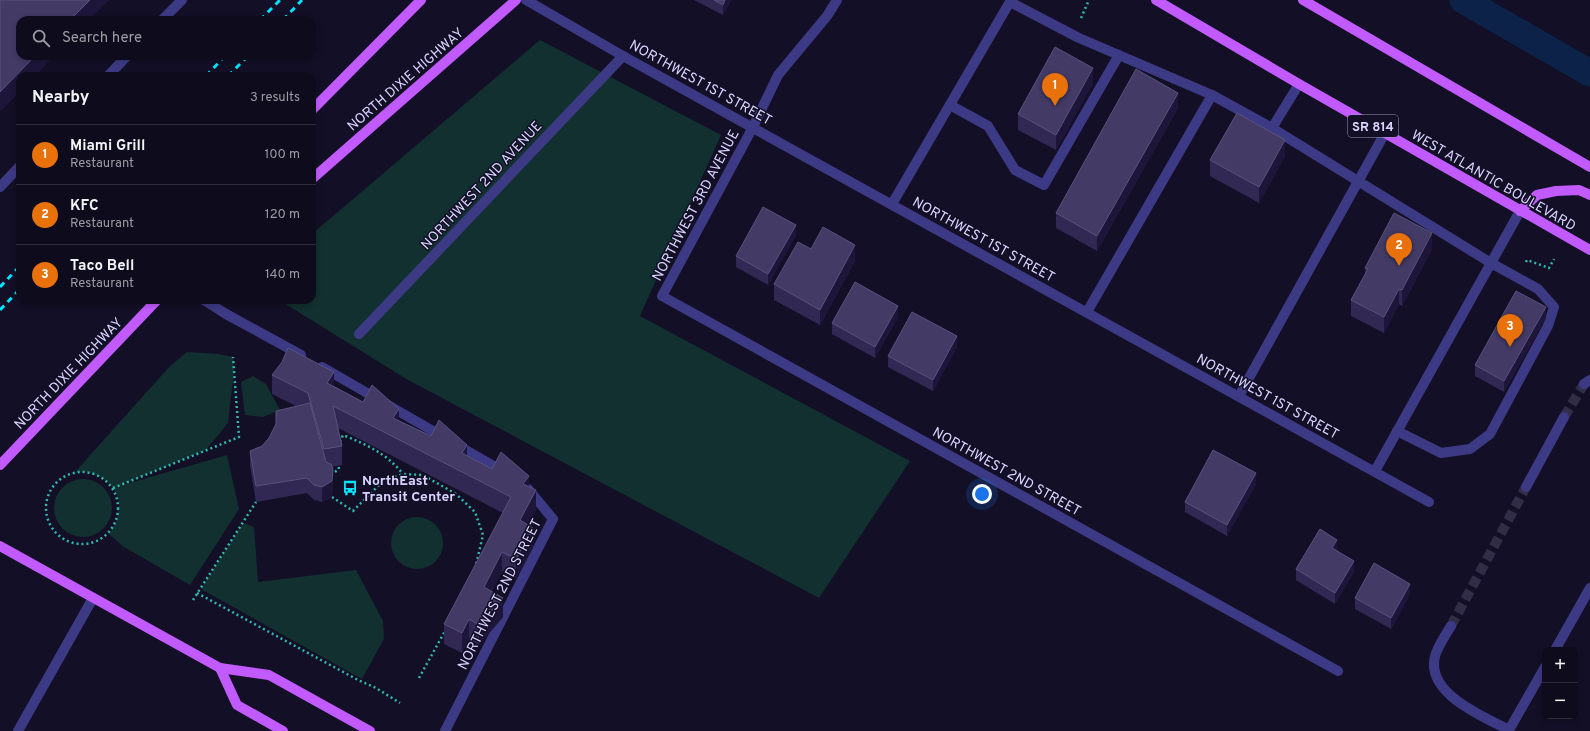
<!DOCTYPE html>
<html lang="en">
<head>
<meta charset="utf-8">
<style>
  :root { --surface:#0e0b1c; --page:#171425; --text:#f1f3f6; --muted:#9b9ba3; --line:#2e2b3b; --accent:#7c3aed }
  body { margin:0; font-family:Overpass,sans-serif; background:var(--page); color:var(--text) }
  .controls { position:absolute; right:12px; bottom:12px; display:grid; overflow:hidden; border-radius:8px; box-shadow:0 2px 6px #0003 }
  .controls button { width:36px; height:36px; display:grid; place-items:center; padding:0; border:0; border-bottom:1px solid var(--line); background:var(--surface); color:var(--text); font:20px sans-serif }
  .you { position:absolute; left:982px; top:494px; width:14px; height:14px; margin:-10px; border:3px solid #fff; border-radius:50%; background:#1a73e8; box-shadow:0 0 0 6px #1a73e833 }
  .badge { display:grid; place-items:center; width:26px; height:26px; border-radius:50%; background:var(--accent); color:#fff; font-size:13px; font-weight:700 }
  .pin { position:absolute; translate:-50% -33px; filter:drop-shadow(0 1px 2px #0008) }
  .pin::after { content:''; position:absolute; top:21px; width:14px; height:12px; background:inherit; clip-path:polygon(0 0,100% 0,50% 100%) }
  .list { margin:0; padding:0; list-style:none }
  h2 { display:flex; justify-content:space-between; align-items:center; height:52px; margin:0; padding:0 16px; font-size:17px }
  h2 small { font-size:13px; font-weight:400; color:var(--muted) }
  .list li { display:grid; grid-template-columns:26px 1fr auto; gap:12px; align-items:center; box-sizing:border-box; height:60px; padding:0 16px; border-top:1px solid var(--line) }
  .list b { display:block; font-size:15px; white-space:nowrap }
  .list p { margin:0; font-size:13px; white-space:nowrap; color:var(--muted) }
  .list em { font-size:13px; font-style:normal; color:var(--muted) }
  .icon { flex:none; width:22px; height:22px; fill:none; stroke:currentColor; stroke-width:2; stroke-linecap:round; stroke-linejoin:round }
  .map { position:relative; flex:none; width:1590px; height:731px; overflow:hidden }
  .search { position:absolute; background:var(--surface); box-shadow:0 2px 6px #0003; left:16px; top:16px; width:300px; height:44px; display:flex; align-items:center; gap:10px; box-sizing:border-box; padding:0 14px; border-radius:12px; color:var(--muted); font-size:15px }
  .panel { position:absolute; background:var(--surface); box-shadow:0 2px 6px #0003; left:16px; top:72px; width:300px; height:232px; border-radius:12px }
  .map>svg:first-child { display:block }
</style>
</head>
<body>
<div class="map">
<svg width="1590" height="731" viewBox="0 0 1590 731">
  <rect width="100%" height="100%" fill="#130f26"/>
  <g fill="#12302f">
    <path d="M540,40L721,135L640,316L910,461L819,598L408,380L279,300H312V234Z"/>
    <path d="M187,352L219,354L233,357L234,372L228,423L206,450L119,486L227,455L239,509L190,585L124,547L109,534C113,527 117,522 118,514C124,487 99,470 75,472L170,366Z"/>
    <path d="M253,376L266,384L280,410L263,417L245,415L241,382Z"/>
    <circle cx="83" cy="508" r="29"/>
    <circle cx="417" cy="543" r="26"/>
    <path d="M243,523L254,527L258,582L356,570L383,621L384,639L362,679L201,589Z"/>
  </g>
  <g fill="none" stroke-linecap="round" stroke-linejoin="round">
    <path stroke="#0c2248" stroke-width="27" d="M1463,0L1590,73"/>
    <g stroke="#312d47" stroke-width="10" stroke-dasharray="10 5" stroke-linecap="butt">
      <path d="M1564,417L1584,384"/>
      <path d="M1451,626L1526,487"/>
    </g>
    <g stroke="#2fb8b0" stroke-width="2.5" stroke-dasharray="2 3" stroke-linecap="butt">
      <path d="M1081,18L1089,0"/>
      <path d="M1526,262L1527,260L1549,268L1554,259"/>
      <path d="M340,442L343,435C367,445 386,453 403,474"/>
      <circle cx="82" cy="508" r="36"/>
      <path d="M331,475L339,469L338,464"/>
      <path d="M113,488L239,437L233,357"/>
      <path d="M332,497L353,511L383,481L403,474L423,475L456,494L475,512L483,535L476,565"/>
      <path d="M197,593L358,680L376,688L400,703"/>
      <path d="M193,600L256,502"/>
      <path d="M419,678L445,631"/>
    </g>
    <g stroke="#3d3a85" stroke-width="10">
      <path d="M526,0L623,56L1429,502"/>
      <path d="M837,0L827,16L778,75L753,127L662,296L1338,671"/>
      <path d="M1010,2L1079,38L1212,95L1272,128L1491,263L1538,289L1554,307L1548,326L1490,434L1470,449L1441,453L1397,431"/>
      <path d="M162,20L182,0"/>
      <path d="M108,76L127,56"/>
      <path d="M950,105L988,126L1015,170L1044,185L1119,55"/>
      <path d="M1272,128L1299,84"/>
      <path d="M0,187L20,166"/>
      <path d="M892,204L1011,0"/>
      <path d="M204,300L226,314L301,355"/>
      <path d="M1087,312L1212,95"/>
      <path d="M359,334L623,56"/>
      <path d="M322,367L504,472"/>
      <path d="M1584,384L1590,380"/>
      <path d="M1239,396L1385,133"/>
      <path d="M1375,471L1520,211"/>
      <path d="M1526,487L1564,417"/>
      <path d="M1451,626C1446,634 1440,643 1436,653C1422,692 1482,716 1509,730L1545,667"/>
      <path d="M1555,650L1590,588"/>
      <path d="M18,731L93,598"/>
      <path d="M445,731L553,519L528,489"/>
    </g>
    <g stroke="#c25bff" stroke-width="10">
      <path d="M1156,0L1299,84L1590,250"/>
      <path d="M1303,0L1590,167"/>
      <path d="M312,110L421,0"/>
      <path d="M312,179L516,0"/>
      <path d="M1520,211L1537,195L1556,191L1579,190L1590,195"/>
      <path d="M0,465L157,300"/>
      <path d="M0,546L220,668L269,675L370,731"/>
      <path d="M220,668L237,705L283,731"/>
    </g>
    <g stroke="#00e5ff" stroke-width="3" stroke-dasharray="6 5" stroke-linecap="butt">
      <path d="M260,20L280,0"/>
      <path d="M283,20L302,0"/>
      <path d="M206,76L225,56"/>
      <path d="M228,76L248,56"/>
      <path d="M0,287L20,266"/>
      <path d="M0,310L20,289"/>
    </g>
  </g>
  <g fill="#312854">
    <path d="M694,0H731L723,15Z"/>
    <path d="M1093,83L1056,150L1018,130V114Z"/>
    <path d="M1178,108L1097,251L1056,228V213Z"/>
    <path d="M1285,156L1259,203L1210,176V160Z"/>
    <path d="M796,235L768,285L736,267V256Z"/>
    <path d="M811,249L855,261L820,325L774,300V284Z"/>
    <path d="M1432,249L1402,306L1399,304L1384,333L1351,316V300L1365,274V268Z"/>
    <path d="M898,317L875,358L832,334V323Z"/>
    <path d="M1546,318L1504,392L1475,376V365Z"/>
    <path d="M957,347L933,391L888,367V356Z"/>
    <path d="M272,375L334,386L363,402L492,469L529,487L536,510L528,525L533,548L516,578L502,571L492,591L503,617L479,645L469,639L462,653L444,644V624L503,513L338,428L342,446V465L332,467L333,485L332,497L322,502L314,500L307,493L256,502L250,466V451L262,446L269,438L296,406L272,394Z"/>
    <path d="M1256,484L1227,536L1185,512V502Z"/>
    <path d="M1337,550L1354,572L1335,604L1296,580V569Z"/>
    <path d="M1410,594L1391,629L1355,609V598Z"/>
  </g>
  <g fill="#1d163a">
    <path d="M90,0H109L89,20H70Z"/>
    <path d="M725,0H731L723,15V5Z"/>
    <path d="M35,56H54L35,76H20V91L0,112V92Z"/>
    <path d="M1093,68V83L1056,150V135Z"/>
    <path d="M1178,93V108L1097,251V236Z"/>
    <path d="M1285,140V156L1259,203V187Z"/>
    <path d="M796,225V235L768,285V274Z"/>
    <path d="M1432,233V249L1402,306V290Z"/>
    <path d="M855,245V261L820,325V310Z"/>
    <path d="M1399,289V304L1384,333V317Z"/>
    <path d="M898,306V317L875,358V347Z"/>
    <path d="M1546,307V318L1504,392V381Z"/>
    <path d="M957,336V347L933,391V380Z"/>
    <path d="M334,372V391L327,383Z"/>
    <path d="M399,409V429L393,437V418Z"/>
    <path d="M467,445V464L462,453Z"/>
    <path d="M333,469V485L332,497L322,502V487Z"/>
    <path d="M1256,473V484L1227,536V525Z"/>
    <path d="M529,476V496L523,484Z"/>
    <path d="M536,490V510L520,540V520Z"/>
    <path d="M533,528V548L516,578V559Z"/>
    <path d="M1337,540V550L1332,559V548Z"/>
    <path d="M502,552V571L484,607V587Z"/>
    <path d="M1354,561V572L1335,604V593Z"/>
    <path d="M1410,584V594L1391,629V618Z"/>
    <path d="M503,598V617L479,645V625Z"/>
    <path d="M469,619V639L462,653V633Z"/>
  </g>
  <g fill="#433a66" stroke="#5a527e">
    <path d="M0,0H90L70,20H20V56H35L0,92Z"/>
    <path d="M714,0H725L723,5Z"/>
    <path d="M1055,47L1093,68L1056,135L1018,114Z"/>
    <path d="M1136,69L1178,93L1097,236L1056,213Z"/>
    <path d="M1237,113L1285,140L1259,187L1210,160Z"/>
    <path d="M763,207L796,225L768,274L736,256Z"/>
    <path d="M1394,213L1432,233L1402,290L1399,289L1384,317L1351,300L1368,269L1365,268Z"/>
    <path d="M823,227L855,245L820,310L774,284L798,242L811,249Z"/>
    <path d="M855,282L898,306L875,347L832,323Z"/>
    <path d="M1516,291L1546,307L1504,381L1475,365Z"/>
    <path d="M912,312L957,336L933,380L888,356Z"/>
    <path d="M288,348L334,372L327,383L363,402L372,385L399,409L393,418L431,436L439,420L467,445L462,453L492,469L501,452L529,476L523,484L536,490L520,520L533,528L516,559L502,552L484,587L503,598L479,625L469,619L462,633L444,624L511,497L333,406L342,446L324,449L308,393L272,375L282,362Z"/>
    <path d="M310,403L326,462L331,464L333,469L332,481L322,487L314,485L307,478L256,486L250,451L262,446L269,438L276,424V411Z"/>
    <path d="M1213,450L1256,473L1227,525L1185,502Z"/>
    <path d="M1320,529L1337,540L1332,548L1354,561L1335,593L1296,569Z"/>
    <path d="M1374,563L1410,584L1391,618L1355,598Z"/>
  </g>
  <defs>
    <g id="bus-bare" transform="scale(1.2)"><path d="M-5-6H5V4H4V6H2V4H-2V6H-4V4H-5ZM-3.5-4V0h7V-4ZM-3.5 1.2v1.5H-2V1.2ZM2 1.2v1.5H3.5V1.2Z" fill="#00e5ff" stroke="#130f26" stroke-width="2.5" paint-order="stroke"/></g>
  </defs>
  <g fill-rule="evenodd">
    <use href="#bus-bare" x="350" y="488"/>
  </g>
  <g text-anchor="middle" stroke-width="3" stroke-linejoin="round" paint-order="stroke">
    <rect fill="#130f26" stroke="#9e99be" stroke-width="1" x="1348" y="115" width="50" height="22" rx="3"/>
    <g font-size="13" font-weight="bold" fill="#d9d4ff">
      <text x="1373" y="131">SR 814</text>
    </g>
    <g font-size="14" fill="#d9d4ff" stroke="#130f26">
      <text transform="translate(405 79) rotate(-41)" y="5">NORTH DIXIE HIGHWAY</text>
      <text transform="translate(701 82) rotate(29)" y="5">NORTHWEST 1ST STREET</text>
      <text transform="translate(1494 180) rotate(30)" y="5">WEST ATLANTIC BOULEVARD</text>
      <text transform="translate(481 185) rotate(-47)" y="5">NORTHWEST 2ND AVENUE</text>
      <text transform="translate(695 205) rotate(-62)" y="5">NORTHWEST 3RD AVENUE</text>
      <text transform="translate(984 239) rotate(29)" y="5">NORTHWEST 1ST STREET</text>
      <text transform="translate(68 373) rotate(-46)" y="5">NORTH DIXIE HIGHWAY</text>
      <text transform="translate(1268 396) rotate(29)" y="5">NORTHWEST 1ST STREET</text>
      <text transform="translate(1007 471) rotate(29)" y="5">NORTHWEST 2ND STREET</text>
      <text transform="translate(499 594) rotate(-63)" y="5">NORTHWEST 2ND STREET</text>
    </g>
    <g font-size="14" font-weight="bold" fill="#d9d4ff" stroke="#130f26" text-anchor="start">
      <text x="362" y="485">NorthEast<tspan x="362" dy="16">Transit Center</tspan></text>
    </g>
  </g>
</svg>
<div class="controls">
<button>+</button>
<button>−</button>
</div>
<div class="you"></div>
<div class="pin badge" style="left:1055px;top:106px;background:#e8710a">1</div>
<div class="pin badge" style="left:1399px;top:266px;background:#e8710a">2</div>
<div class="pin badge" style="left:1510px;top:347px;background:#e8710a">3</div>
<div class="search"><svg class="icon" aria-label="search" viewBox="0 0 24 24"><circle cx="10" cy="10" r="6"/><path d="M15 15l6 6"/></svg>Search here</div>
<section class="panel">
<h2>Nearby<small>3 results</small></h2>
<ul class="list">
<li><span class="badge" style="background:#e8710a">1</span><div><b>Miami Grill</b><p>Restaurant</p></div><em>100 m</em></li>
<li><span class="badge" style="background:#e8710a">2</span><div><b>KFC</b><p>Restaurant</p></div><em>120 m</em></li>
<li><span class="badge" style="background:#e8710a">3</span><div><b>Taco Bell</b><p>Restaurant</p></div><em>140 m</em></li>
</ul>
</section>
</div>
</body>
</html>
